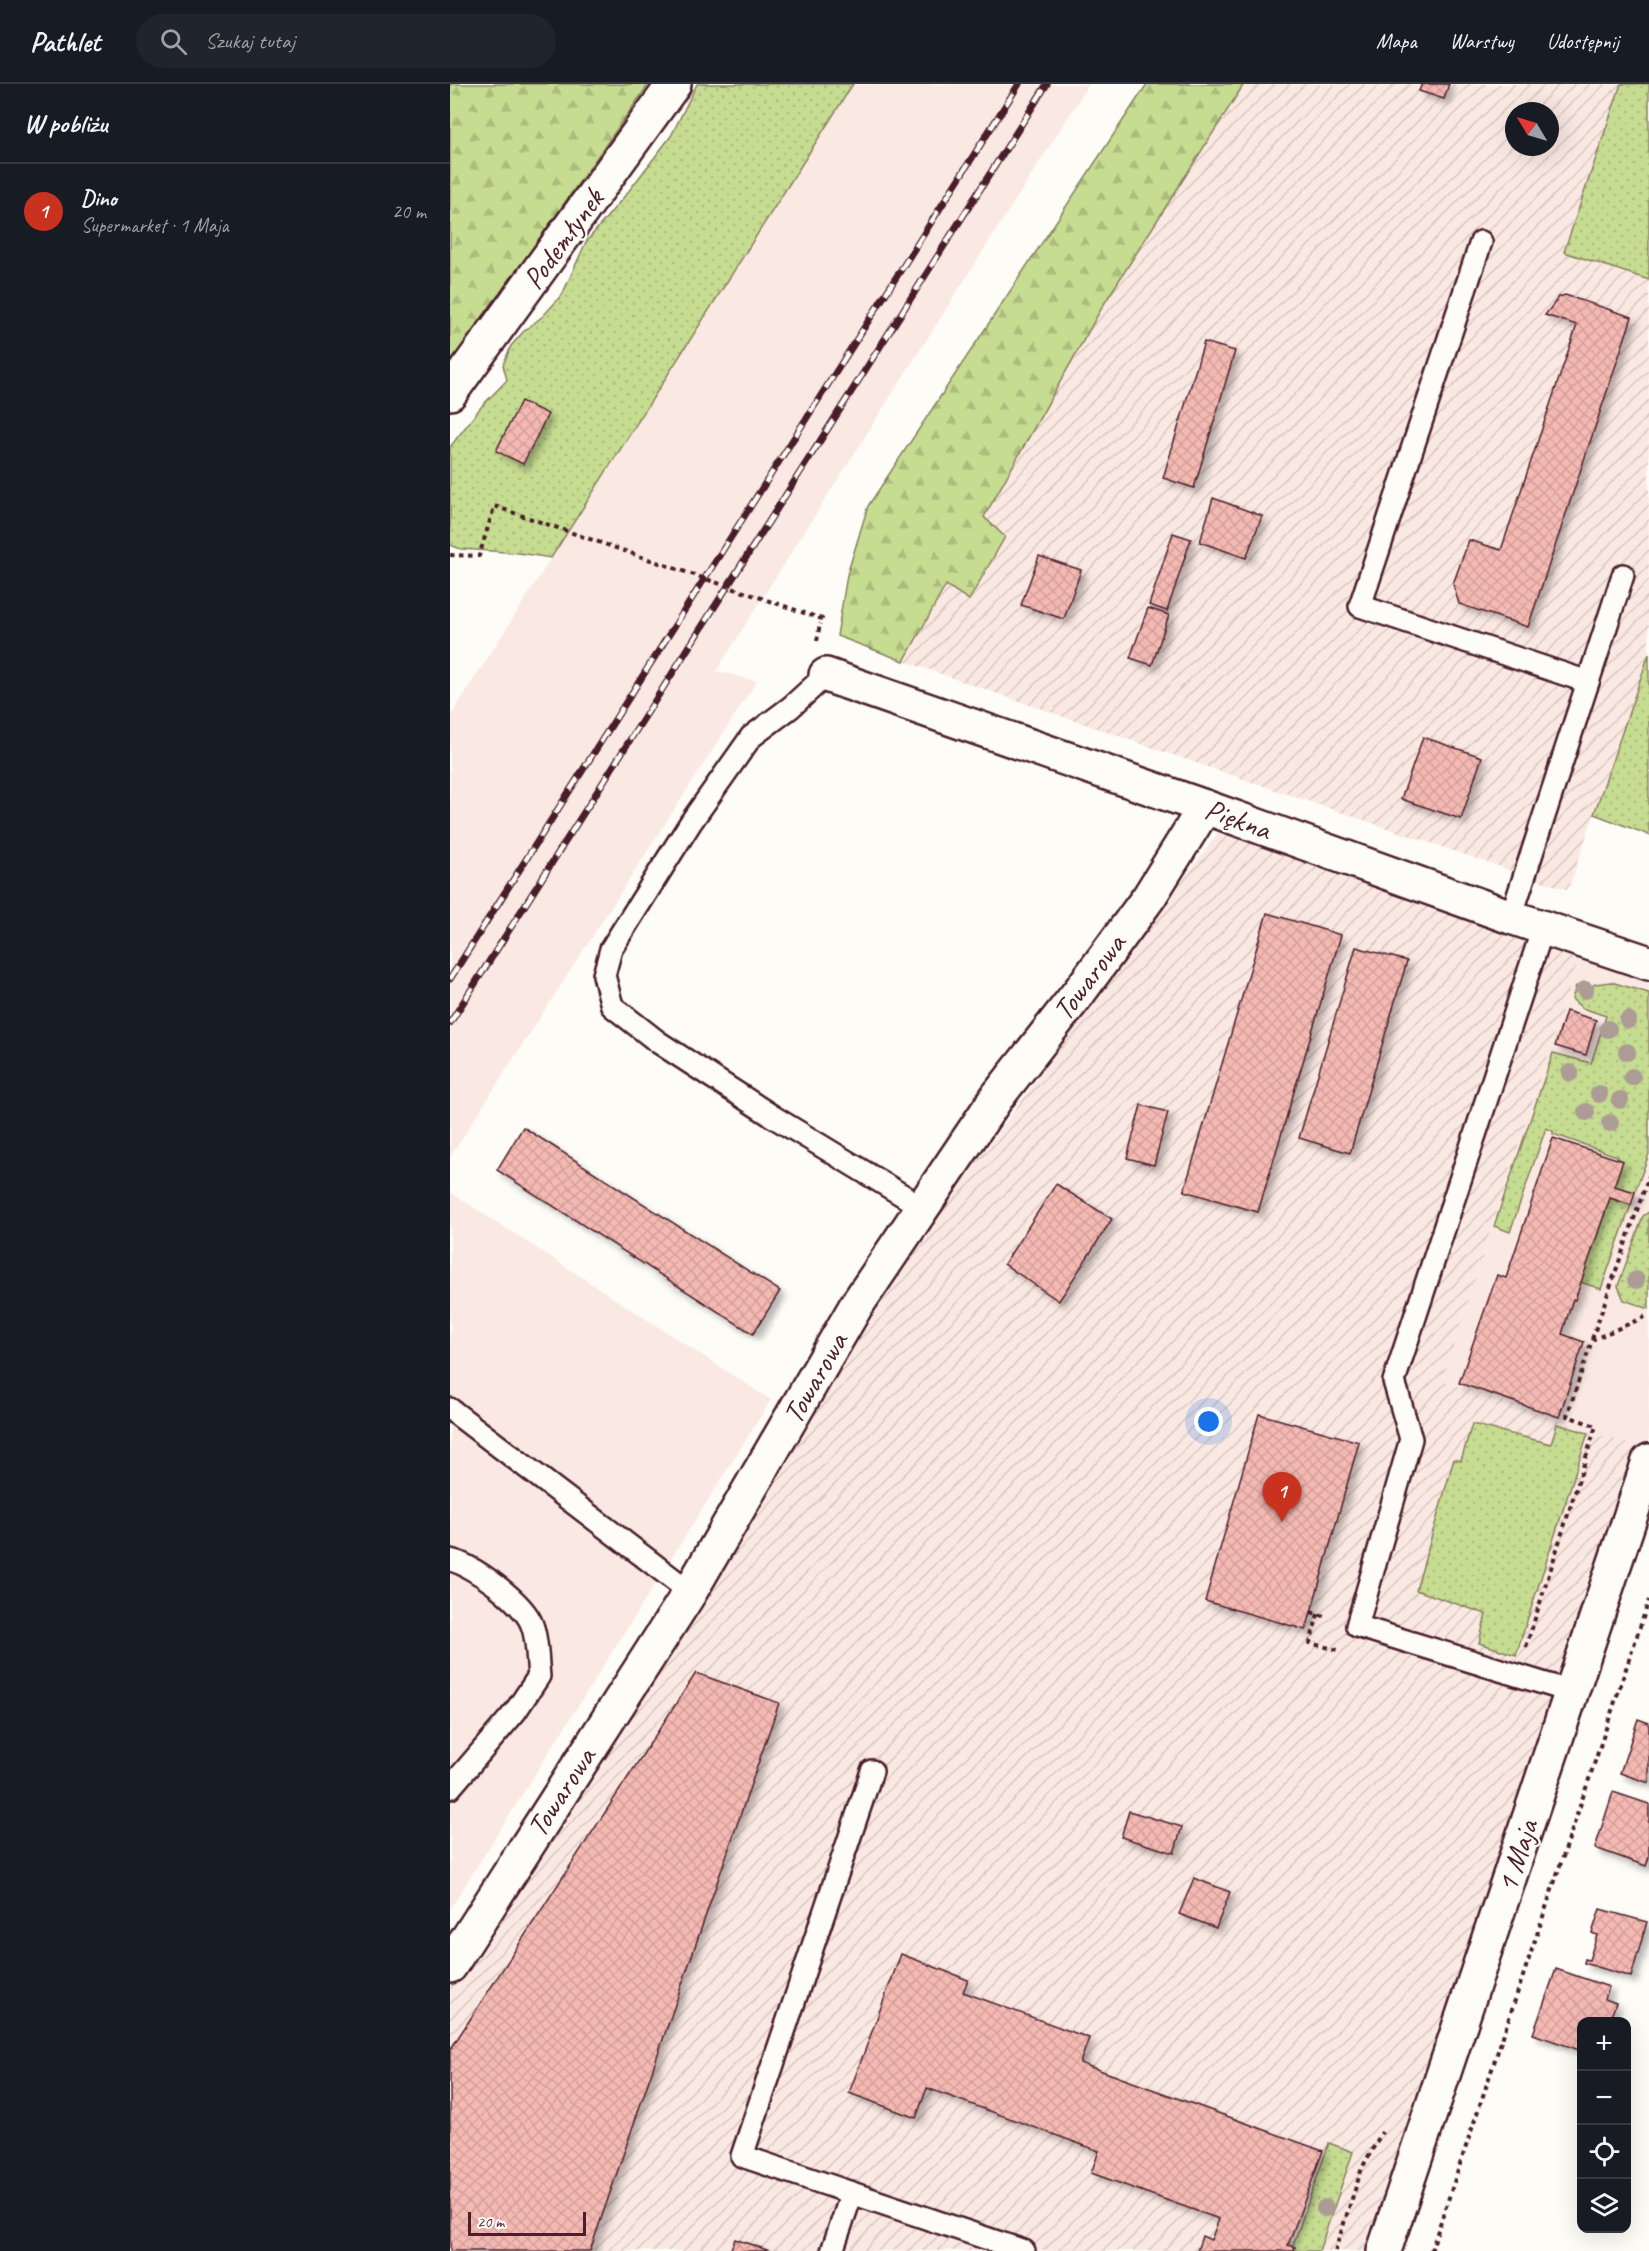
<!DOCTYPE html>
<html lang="pl">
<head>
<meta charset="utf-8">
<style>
  :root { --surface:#171b24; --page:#20242c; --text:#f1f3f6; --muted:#9ea1a6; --line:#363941; --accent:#c8321e }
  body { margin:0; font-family:Caveat,sans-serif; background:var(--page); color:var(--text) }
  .controls { position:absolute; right:18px; bottom:18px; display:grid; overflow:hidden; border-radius:12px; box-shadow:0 6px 24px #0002 }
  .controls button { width:54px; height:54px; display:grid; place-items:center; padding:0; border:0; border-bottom:2px solid var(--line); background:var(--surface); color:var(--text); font:30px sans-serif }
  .compass { position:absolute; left:1055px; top:18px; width:54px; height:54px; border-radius:50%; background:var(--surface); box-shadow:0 6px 24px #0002; rotate:308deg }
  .scale { position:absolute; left:18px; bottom:15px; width:118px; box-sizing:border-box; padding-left:6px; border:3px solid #4a1f2b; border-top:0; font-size:16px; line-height:21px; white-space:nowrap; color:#4a1f2b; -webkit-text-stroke:4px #fdfcf7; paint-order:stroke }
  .you { position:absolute; left:759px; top:1338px; width:21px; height:21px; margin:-15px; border:4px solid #fff; border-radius:50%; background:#1a73e8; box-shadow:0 0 0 9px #1a73e833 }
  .badge { display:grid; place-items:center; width:39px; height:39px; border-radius:50%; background:var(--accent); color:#fff; font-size:20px; font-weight:700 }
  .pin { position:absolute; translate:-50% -50px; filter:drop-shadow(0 2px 3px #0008) }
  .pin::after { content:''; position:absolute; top:32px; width:21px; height:18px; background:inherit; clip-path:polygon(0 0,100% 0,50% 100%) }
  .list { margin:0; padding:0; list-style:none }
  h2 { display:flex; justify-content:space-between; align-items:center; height:78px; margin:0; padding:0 24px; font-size:26px }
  h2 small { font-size:20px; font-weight:400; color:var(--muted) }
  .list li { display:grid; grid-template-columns:39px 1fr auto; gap:18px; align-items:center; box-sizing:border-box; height:96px; padding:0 24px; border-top:2px solid var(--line) }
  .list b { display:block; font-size:22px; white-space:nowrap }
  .list p { margin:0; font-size:20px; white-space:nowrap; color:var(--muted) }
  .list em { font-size:20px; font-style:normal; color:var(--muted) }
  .icon { flex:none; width:33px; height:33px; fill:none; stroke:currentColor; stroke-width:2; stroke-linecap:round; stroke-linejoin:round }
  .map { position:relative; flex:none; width:1199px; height:2167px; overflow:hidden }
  header { display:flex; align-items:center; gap:36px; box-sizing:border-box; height:84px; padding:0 30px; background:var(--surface); border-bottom:2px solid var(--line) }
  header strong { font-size:28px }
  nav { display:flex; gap:33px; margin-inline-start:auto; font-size:21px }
  .search { width:420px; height:54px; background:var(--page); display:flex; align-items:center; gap:15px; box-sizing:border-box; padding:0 21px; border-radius:33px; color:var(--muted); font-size:22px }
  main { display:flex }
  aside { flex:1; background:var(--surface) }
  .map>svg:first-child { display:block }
</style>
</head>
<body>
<header>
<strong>Pathlet</strong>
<div class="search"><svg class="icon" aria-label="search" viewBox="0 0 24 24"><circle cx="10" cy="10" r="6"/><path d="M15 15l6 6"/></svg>Szukaj tutaj</div>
<nav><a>Mapa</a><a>Warstwy</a><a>Udostępnij</a></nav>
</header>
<main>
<aside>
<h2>W pobliżu<small></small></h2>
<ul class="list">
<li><span class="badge">1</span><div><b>Dino</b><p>Supermarket · 1 Maja</p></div><em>20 m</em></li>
</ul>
</aside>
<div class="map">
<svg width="1199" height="2167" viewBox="0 0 1199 2167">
  <defs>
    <pattern id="industrial-furrows" width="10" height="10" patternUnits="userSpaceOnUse" patternTransform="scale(1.5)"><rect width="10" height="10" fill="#fae8e2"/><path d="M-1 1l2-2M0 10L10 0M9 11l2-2" fill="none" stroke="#d8c7c2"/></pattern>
    <pattern id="grass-dots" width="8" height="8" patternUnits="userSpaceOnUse" patternTransform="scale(1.5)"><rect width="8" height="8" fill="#c5dc91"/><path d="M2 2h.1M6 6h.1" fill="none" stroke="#abbc7d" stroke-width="1.8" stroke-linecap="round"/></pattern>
    <pattern id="forest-firs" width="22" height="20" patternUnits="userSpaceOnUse" patternTransform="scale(1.5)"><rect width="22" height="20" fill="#c5dc91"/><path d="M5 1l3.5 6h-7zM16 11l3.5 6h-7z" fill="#abbc7d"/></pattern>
    <pattern id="building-cross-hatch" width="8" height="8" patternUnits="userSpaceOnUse" patternTransform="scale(1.5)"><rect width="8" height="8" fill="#f4b9b2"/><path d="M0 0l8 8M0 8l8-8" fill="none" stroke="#d39f99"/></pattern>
    <filter id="shadow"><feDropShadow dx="5.5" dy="5.5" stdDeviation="3" flood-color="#0004"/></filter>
  </defs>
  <rect width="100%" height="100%" fill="#fdfcf7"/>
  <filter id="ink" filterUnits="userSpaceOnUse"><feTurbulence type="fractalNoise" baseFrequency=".0167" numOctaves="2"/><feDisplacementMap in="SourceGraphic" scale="12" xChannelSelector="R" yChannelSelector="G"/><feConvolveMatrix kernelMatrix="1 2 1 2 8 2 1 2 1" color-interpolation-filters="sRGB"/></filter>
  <g filter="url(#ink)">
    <g fill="#fae8e2">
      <path d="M403,0H639L266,587L307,597L0,1073V633Z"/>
      <path d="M1133,862L1199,884V1367L992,1297Z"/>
      <path d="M0,1108L321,1316L0,1825Z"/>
    </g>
    <g fill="url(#industrial-furrows)" fill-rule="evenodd">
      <path d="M794,0H1171L1114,168L1199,196V570L1118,806L749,680L454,577L496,501L519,516L555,453L534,434L654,220ZM1064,27H1100V63H1064Z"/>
      <path d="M775,739L1133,862L992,1297L1199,1367L933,2167H0V1894L492,1125Z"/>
    </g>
    <g fill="url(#grass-dots)" stroke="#887e5e" stroke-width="1.5">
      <path d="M247,0H403L101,474L69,469L11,465L0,461V363L31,323L57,296L53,281L61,262L73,248L93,232L112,211L136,158L178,108L221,52Z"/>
      <path d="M1171,0H1199V196L1114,168Z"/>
      <path d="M1199,570V751L1144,730Z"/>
      <path d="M1161,898L1199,909V1070L1185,1108L1164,1102L1167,1072L1103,1050V1047L1096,1044L1060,1148L1044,1142L1103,969L1141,979L1156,932L1132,924L1122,915L1126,902L1137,906L1145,900Z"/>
      <path d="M1160,1114L1181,1121L1151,1205L1130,1198Z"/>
      <path d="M1199,1128V1225L1174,1216L1168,1202L1193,1132Z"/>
      <path d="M1022,1340L1101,1360L1107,1340L1138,1349L1066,1571L1029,1559L1036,1530L966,1506L1004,1375L1011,1377Z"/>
      <path d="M879,2059L903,2068L869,2167H841Z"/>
    </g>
    <g fill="url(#forest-firs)" stroke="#887e5e" stroke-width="1.5">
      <path d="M0,0H199L0,280Z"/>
      <path d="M697,0H794L654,220L534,433L555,453L519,516L496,501L454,577L387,552L397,491L418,422Z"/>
    </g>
    <g fill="url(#building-cross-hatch)" stroke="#4a1f2b" stroke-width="1.5" filter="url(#shadow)">
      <path d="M972,0H999L994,15L969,7Z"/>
      <path d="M1115,211L1182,233L1078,543L1009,520L1003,500L1019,456L1051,466L1127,241L1095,231L1109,213Z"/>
      <path d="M754,258L785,267L744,404L713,394Z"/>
      <path d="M71,317L98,330L73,380L46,367Z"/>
      <path d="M763,414L812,432L796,474L750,458Z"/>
      <path d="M723,449L741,455L717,527L699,521Z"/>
      <path d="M589,472L631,486L614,535L571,521Z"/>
      <path d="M698,524L719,531L702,581L680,574Z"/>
      <path d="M973,653L1032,673L1011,735L951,715Z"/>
      <path d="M817,829L891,851L808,1128L734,1107Z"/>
      <path d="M906,863L957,877L900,1069L849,1054Z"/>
      <path d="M1116,927L1146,936L1136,971L1105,962Z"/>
      <path d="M691,1021L718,1028L704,1081L677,1074Z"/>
      <path d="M73,1043L330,1207L303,1250L47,1086Z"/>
      <path d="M1103,1054L1173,1077L1164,1102L1185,1108L1181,1121L1160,1114L1125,1216L1123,1215L1112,1250L1134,1258L1109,1333L1009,1299L1047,1191L1056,1194Z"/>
      <path d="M606,1100L662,1135L609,1217L554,1180Z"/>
      <path d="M809,1330L909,1358L856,1546L755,1517Z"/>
      <path d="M246,1589L329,1619L140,2167H0V1966Z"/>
      <path d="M1188,1635L1199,1639V1699L1170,1689Z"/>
      <path d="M1163,1708L1199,1720V1773L1196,1782L1145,1764Z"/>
      <path d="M679,1727L732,1743L724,1769L671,1753Z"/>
      <path d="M744,1794L780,1808L766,1844L729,1830Z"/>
      <path d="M1150,1825L1197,1838L1181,1893L1134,1879L1135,1875L1139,1876L1147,1851L1142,1849Z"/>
      <path d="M451,1870L518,1896L513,1908L639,1954L630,1979L873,2067L838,2161L845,2163L844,2167H747L752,2152L761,2156L769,2135L641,2089L649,2067L477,2004L466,2034L399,2009Z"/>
      <path d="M1106,1885L1159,1903L1155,1915L1166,1919L1159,1938H1132V1967L1083,1950Z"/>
      <path d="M285,2155L320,2167H280Z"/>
    </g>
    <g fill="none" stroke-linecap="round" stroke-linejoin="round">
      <g stroke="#4a1f2b" stroke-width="26">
        <g id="lane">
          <path d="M1031,158L910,522L1138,598L1061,833"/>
          <path d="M376,591L341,623L301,653L241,738L161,865L154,891L162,922L208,958L322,1032L472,1123"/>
          <path d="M1138,598L1173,491"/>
          <path d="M1093,844L944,1297L961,1355L907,1542L1122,1608"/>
          <path d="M0,1325L240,1508"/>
          <path d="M0,1476C22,1480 75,1519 82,1541C88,1556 87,1576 89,1592L65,1628L0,1704"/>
          <path d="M422,1687L292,2072L574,2167"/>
          <path d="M382,2167L402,2109"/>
        </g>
      </g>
      <g stroke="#4a1f2b" stroke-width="38">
        <g id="street">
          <path d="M0,309L224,0"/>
          <path d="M376,591L755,723L1061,833L1199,879"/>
          <path d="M0,1882L240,1508L406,1222L547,1013L630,907L699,813L755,723"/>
        </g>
      </g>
      <g stroke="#4a1f2b" stroke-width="38">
        <path id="secondary" d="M934,2167L1199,1377"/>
      </g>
      <g stroke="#4a1f2b" stroke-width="4" stroke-dasharray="4.5 4.5" stroke-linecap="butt">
        <path d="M0,471L29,472L42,430"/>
        <path d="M367,557L370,540"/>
        <path d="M1142,1255L1199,1092"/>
        <path d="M861,1528L877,1533"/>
        <path d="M868,1530L860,1559L888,1566"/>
        <path d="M1076,1563L1146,1342L1117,1332L1142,1256L1199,1231"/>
        <path d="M885,2167L912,2084L932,2048"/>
        <path d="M981,2167L1199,1516"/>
      </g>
      <use href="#lane" stroke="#fdfcf7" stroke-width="21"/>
      <use href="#street" stroke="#fdfcf7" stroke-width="33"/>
      <use href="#secondary" stroke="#fdfcf7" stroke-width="33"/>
      <g stroke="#4a1f2b" stroke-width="7">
        <g id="rail">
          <path d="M0,895L569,0"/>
          <path d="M0,939L597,0"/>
        </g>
      </g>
      <use href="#rail" stroke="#fdfcf7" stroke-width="4.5" stroke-dasharray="14" stroke-linecap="butt"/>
      <path stroke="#4a1f2b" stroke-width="4" stroke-dasharray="4.5 4.5" stroke-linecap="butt" d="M42,430L44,422L372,535L370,540"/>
    </g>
    <g fill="#ac9c95">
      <circle cx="1135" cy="906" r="9"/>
      <circle cx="1178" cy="936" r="9"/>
      <circle cx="1158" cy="945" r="9"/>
      <circle cx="1177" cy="968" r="9"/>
      <circle cx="1120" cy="989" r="9"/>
      <circle cx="1182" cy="993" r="9"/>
      <circle cx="1149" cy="1010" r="9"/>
      <circle cx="1170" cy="1016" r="9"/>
      <circle cx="1136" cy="1028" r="9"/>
      <circle cx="1160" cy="1039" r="9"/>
      <circle cx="1186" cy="1196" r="9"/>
      <circle cx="875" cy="2124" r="9"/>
    </g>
  </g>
  <g text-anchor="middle" stroke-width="4.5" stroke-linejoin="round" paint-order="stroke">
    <g font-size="30" fill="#4a1f2b" stroke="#fdfcf7">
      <text transform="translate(113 155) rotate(-54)" y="10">Podemłynek</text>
      <text transform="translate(788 735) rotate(20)" y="10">Piękna</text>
      <text transform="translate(639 893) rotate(-53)" y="10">Towarowa</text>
      <text transform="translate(365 1294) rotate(-60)" y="10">Towarowa</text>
      <text transform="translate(111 1708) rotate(-57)" y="10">Towarowa</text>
      <text transform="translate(1067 1772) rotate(-72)" y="10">1 Maja</text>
    </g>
  </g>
</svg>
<div class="controls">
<button>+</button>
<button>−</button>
<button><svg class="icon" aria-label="locate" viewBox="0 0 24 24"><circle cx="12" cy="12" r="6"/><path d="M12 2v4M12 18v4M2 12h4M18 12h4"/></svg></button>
<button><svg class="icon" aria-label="layers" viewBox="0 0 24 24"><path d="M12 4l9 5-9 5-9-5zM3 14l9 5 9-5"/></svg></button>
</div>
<svg class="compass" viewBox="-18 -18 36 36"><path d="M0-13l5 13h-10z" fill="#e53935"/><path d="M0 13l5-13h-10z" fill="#9ea1a6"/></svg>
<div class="scale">20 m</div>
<div class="you"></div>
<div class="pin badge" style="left:832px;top:1438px">1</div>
</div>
</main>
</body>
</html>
